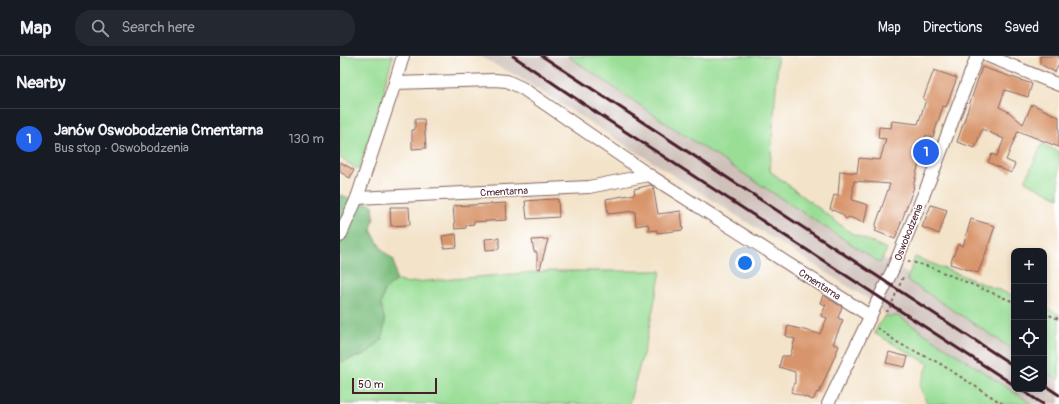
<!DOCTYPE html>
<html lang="en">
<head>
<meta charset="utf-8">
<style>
  :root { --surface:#171b24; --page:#242831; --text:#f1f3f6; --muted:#9ea1a6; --line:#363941; --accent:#2563eb }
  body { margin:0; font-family:Pangolin,sans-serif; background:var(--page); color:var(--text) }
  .controls { position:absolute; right:12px; bottom:12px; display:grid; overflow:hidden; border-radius:8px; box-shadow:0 2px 6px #0003 }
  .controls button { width:36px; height:36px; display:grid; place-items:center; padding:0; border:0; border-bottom:1px solid var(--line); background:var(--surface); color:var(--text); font:20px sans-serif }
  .scale { position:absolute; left:12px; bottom:10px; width:85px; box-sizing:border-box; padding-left:4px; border:2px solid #4a1f2b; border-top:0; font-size:11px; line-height:14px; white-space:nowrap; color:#4a1f2b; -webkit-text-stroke:3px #fff; paint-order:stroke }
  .you { position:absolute; left:405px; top:207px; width:14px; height:14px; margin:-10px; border:3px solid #fff; border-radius:50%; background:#1a73e8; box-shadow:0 0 0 6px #1a73e833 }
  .badge { display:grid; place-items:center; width:26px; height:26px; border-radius:50%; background:var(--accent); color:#fff; font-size:13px; font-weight:700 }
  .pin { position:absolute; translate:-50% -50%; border:2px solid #fff; box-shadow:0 1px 4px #0006 }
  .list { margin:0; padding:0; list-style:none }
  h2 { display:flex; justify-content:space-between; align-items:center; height:52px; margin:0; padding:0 16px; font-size:17px }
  h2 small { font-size:13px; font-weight:400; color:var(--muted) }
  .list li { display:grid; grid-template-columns:26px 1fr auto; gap:12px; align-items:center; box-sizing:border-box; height:60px; padding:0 16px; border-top:1px solid var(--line) }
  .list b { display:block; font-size:15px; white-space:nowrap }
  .list p { margin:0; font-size:13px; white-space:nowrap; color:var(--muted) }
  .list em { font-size:13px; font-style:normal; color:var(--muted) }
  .icon { flex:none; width:22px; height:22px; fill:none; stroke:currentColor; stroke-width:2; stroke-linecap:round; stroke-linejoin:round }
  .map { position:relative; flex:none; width:719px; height:348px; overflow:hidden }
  header { display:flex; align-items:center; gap:24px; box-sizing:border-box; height:56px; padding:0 20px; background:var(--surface); border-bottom:1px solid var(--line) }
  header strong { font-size:19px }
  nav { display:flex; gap:22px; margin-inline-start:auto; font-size:14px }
  .search { width:280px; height:36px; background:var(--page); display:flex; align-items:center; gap:10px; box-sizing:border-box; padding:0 14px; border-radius:16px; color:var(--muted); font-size:15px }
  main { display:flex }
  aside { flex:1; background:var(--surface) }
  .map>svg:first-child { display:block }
</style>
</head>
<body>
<header>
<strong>Map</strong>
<div class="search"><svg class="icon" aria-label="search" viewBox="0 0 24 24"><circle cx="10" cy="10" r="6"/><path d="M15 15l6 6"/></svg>Search here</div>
<nav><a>Map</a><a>Directions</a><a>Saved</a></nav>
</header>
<main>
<aside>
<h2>Nearby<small></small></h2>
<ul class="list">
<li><span class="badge">1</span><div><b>Janów Oswobodzenia Cmentarna</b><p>Bus stop · Oswobodzenia</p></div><em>130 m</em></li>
</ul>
</aside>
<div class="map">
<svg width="719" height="348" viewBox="0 0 719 348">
  <rect width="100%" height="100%" fill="#fff"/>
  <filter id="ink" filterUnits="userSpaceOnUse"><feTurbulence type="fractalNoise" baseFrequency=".025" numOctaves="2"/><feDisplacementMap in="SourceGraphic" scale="8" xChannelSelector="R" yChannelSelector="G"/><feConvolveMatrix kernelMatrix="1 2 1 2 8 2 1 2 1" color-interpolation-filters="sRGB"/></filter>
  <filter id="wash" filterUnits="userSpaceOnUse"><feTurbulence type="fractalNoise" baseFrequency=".012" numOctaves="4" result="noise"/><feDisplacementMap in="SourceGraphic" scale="16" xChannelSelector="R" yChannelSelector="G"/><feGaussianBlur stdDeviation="0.9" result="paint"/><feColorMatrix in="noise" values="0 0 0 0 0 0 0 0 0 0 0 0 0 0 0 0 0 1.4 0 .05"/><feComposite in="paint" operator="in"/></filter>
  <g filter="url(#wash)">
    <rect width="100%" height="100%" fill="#f3e3c9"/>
    <path fill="#cfc1ba" d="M139,0H245L458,147L674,287V333H704V306L719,316V348H678L555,266L531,245L185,25Z"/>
    <g fill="#9ade96" stroke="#727e60">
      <path d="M0,0H53L44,31L45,37L19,114L0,102Z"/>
      <path d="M228,0H437V17L430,115L511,177L547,193L540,207L326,67Z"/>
      <path d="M702,88L719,96V142L685,125Z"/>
      <path d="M575,201L674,240V294L567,224Z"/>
      <path d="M210,215H321L306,287L289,348H0V306L45,266L41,249L44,235L56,224L64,227Z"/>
      <path d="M704,252L719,258V324L704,314Z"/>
      <path d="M545,259L549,261L558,260L692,348H587L580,329L589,308L534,277Z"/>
    </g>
    <path fill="#7bbd7f" stroke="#626e55" d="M0,139L33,149L34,161L31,174L42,194L54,204L56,224L44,235L41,249L45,266L42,284L26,298L0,306Z"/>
    <g id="blocks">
      <g fill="#d8946b">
        <path d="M700,0H719V8L715,16L700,8Z"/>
        <path d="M642,11L692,28L688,41L665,34L659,51L669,56L683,68L692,48L719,61V91L678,75L666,104L675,108L671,117L648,106L652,98L657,100L664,83L642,73L635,92L617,86Z"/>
        <path d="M594,14L617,22L606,51L603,50L593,81L586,79L573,131H574L555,183L535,175L537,172L535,171L550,128L514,125L512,144L528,149L524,167L509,161L506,163L502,158L490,153L494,139L498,140L500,115L517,117L519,102L540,104L546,83L538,82L539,71L551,72L552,65L578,68L586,44L583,43Z"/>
        <path d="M75,63H84L86,92L72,93V74H75Z"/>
        <path d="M0,106L14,114L10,122L0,116Z"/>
        <path d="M311,129L313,131L318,158L341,155L343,174L317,177V174L309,175L308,168L296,170L295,155L268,158L266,143L295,138L294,133Z"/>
        <path d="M212,143H218L219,161L187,163L185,145Z"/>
        <path d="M166,147L167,164L133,166L134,168L126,169V172L115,173L113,150Z"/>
        <path d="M591,149L607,154L599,178L582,171Z"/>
        <path d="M50,151H69L70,169L51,170Z"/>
        <path d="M631,163L655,170L647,194L638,217L610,208L618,188L623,190Z"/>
        <path d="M116,178L117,191L104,192L102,180Z"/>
        <path d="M159,182V193L146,194L145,183Z"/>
        <path d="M208,183L200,213L197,212V196H194L192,184Z"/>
        <path d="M483,239L502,251L498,262L503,264L493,288L499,290L479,337L477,336L473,344L451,336L455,327V316L439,311L442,300H450L455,283L446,280L448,270L480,278L487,262L481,260L486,249L480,247Z"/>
        <path d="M549,296L568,301L565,311L546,307Z"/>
      </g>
    </g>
  </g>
  <g filter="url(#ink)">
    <use href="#blocks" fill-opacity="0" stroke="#856462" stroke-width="1"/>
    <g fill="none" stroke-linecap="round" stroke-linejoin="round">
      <g stroke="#856462" stroke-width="14">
        <g id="minor">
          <path d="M648,0L719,29"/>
          <path d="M55,27L63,0"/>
          <path d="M17,142L249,131L309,119L530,260"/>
          <path d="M0,180L17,142L55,27L154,24L167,25L182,32L309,119"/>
          <path d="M488,348L553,213L597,106L637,0"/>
        </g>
      </g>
      <g stroke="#856462" stroke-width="2" stroke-dasharray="3 3" stroke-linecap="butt">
        <path d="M568,205L590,211L674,246"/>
        <path d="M546,256L549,254L564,219"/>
        <path d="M704,257L719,263"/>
        <path d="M537,272L560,288L599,307L663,348"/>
      </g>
      <use href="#minor" stroke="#fff" stroke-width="12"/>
      <g stroke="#4a1f2b" stroke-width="3">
        <path d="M173,0L260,59L674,329"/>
        <path d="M202,0L674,310"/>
        <path d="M704,329L719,339"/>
        <path d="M680,333L703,348"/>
      </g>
    </g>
  </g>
  <g text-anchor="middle" stroke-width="3" stroke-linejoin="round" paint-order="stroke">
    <g font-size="10" fill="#4a1f2b" stroke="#fff">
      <text transform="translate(164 135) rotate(-3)" y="4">Cmentarna</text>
      <text transform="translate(568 176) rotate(-68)" y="4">Oswobodzenia</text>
      <text transform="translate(480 228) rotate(33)" y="4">Cmentarna</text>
    </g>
  </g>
</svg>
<div class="controls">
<button>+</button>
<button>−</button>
<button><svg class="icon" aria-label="locate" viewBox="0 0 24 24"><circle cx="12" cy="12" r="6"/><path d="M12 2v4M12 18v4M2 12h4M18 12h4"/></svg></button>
<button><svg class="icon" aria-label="layers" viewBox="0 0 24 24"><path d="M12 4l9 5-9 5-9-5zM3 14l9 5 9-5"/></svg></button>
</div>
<div class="scale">50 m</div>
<div class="you"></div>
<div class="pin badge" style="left:586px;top:96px">1</div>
</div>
</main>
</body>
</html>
